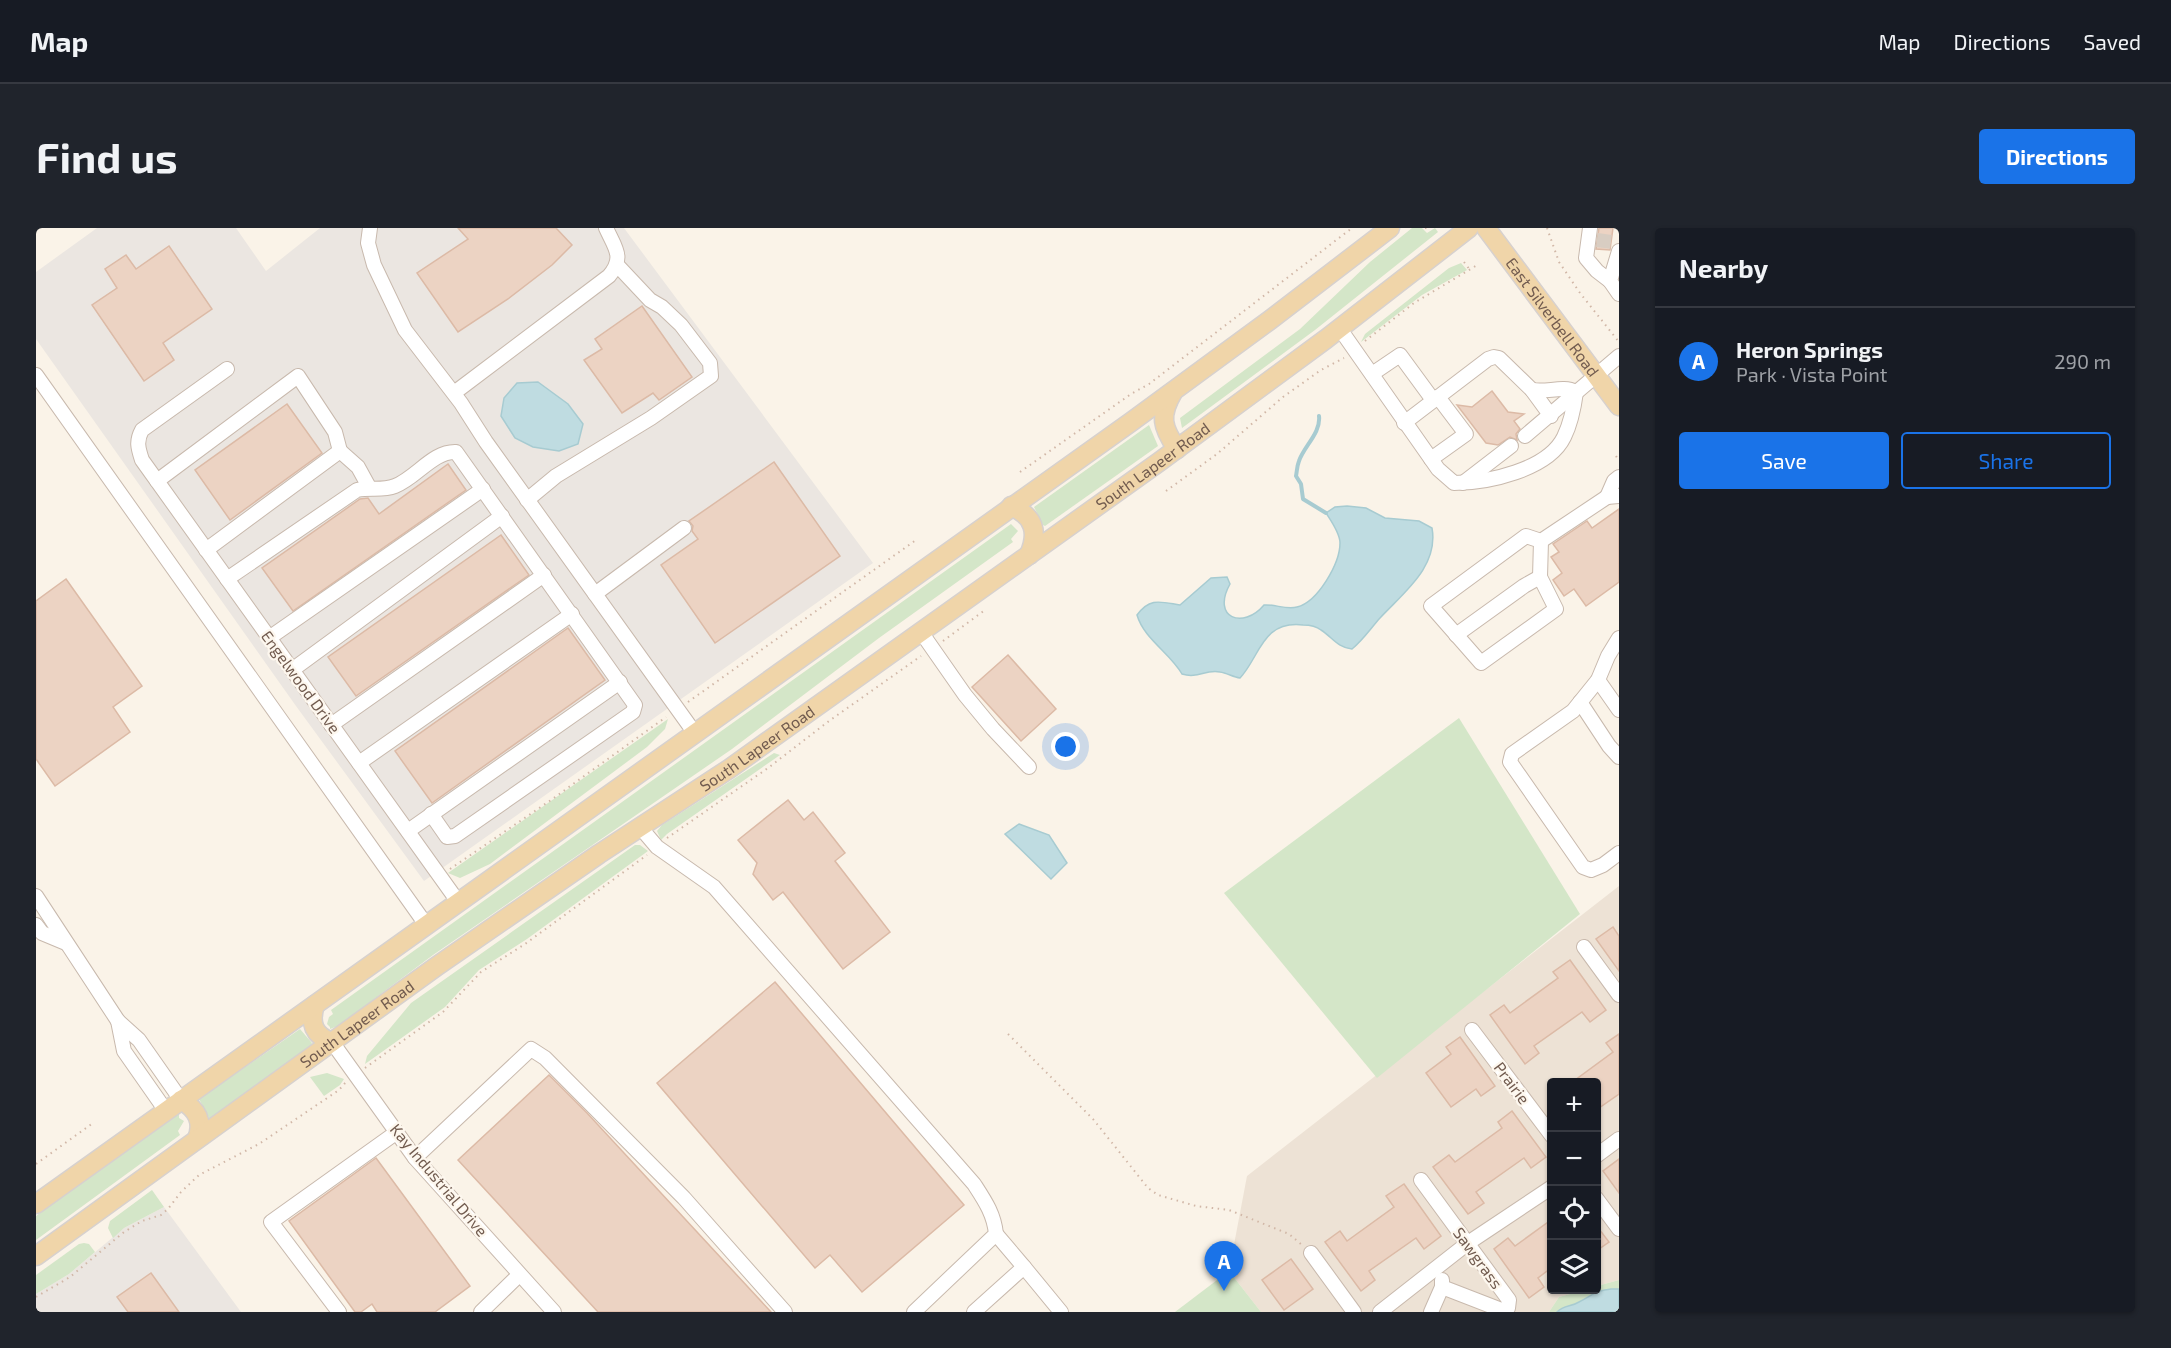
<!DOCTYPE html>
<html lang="en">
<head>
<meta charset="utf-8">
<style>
  :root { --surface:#171b24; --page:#20242c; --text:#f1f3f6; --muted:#9ea1a6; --line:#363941; --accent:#1a73e8 }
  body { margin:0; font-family:"Exo 2",sans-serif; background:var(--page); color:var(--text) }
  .controls { position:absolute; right:18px; bottom:18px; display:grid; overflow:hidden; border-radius:6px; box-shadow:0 2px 4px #0004 }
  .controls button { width:54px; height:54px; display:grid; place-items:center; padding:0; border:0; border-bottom:2px solid var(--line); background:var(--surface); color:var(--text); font:30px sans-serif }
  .you { position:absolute; left:1030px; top:519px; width:21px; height:21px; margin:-15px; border:4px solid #fff; border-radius:50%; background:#1a73e8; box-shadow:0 0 0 9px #1a73e833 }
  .badge { display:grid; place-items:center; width:39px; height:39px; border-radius:50%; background:var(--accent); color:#fff; font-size:20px; font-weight:700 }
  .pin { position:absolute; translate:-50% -50px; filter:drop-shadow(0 2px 3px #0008) }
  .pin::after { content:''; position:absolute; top:32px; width:21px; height:18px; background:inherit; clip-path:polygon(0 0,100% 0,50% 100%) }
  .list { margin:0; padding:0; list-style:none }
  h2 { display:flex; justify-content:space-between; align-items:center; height:78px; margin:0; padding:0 24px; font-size:26px }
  h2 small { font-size:20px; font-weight:400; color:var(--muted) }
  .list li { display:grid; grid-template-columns:39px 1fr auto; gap:18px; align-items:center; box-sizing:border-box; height:108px; padding:0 24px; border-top:2px solid var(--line) }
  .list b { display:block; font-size:22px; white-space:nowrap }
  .list p { margin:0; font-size:20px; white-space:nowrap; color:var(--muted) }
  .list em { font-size:20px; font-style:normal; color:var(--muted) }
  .actions { display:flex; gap:12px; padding:18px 24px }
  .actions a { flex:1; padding:14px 0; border:2px solid var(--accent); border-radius:6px; text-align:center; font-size:21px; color:var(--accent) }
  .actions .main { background:var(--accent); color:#fff }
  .icon { flex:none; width:33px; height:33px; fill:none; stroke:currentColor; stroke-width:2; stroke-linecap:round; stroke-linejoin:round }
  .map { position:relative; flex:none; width:1583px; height:1084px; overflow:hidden; border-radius:6px }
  header { display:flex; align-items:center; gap:36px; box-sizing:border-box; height:84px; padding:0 30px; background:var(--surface); border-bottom:2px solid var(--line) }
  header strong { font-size:28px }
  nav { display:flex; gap:33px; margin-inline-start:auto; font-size:21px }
  .intro { display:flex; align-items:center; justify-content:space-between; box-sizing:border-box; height:144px; padding:0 36px }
  h1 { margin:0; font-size:42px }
  .button { padding:15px 27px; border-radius:6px; background:var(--accent); color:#fff; font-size:21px; font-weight:700 }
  main { display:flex; gap:36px; padding:0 36px }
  aside { flex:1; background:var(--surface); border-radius:6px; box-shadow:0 2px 4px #0004 }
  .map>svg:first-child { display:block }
</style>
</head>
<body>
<header>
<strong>Map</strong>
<nav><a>Map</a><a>Directions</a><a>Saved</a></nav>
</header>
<div class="intro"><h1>Find us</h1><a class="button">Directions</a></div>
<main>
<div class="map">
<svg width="1583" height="1084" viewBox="0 0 1583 1084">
  <rect width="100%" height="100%" fill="#faf3e8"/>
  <path fill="#ede2d5" d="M1583,658V1052L1561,1058L1560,854H1516V1062H1549L1523,1069L1513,1084H1225L1193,1043L1211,948Z"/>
  <g fill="#ebe6e1">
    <path d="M61,0H200L230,43L284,0H588L837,335L388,653L260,478L0,111V44Z"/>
    <path d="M128,979L205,1084H0V1066L33,1046L88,1000Z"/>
  </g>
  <g fill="#d4e6c8">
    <path d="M1376,0H1386L1391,5L1399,0L1402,4L1279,102L1146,200L1144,190L1264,101L1334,34Z"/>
    <path d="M1425,35L1431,42L1386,67L1325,114L1329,106L1413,40Z"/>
    <path d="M1113,197L1122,218L1009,298L1007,297L998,279Z"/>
    <path d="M975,296L982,303L975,311L977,314L843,410L696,521L397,727L302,798L294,801V799L291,796L293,789L297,786L295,782Z"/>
    <path d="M1423,490L1544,686L1341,850L1188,665Z"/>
    <path d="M632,491L629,501L611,519L454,636L424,650L412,645Z"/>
    <path d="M738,525L744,527L631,606L625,612L621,603L626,597Z"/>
    <path d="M599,617H604L612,623L491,711L443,742L409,779L329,836L331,828L375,775Z"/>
    <path d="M264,801L276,815L275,817L175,890H173L163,871Z"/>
    <path d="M291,845L308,851L304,857L288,868L274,849Z"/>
    <path d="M143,886V890L148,893L142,903L144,907L0,1012V988Z"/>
    <path d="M116,962L128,979L88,1000L77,1010L72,1000L74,993Z"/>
    <path d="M48,1015L53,1016L59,1024L33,1046L0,1066V1047L43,1016Z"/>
    <path d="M1193,1043L1225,1084H1139Z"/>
    <path d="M1583,1052V1084H1513L1523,1069L1549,1062H1560L1561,1058Z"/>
  </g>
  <g fill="#bfdce1" stroke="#a7cbd1" stroke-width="1.5">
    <path d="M502,154L532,176L547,196L542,216L523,223L497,219L479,210L465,188L468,170L481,155Z"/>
    <path d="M1311,278L1330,280L1349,290L1383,293L1396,300C1403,339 1367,365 1344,390C1335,400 1327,412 1316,421C1302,420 1296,409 1285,402C1280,398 1273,397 1267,397C1226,392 1224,429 1204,450C1197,449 1191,445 1184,444C1169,441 1162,451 1146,446C1134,425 1108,411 1101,387C1114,369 1125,374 1144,377L1175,350L1191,349L1194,356C1175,390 1207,402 1228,377C1239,376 1250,382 1261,379C1282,374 1304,335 1304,315C1304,305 1295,293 1290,285L1299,279Z"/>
    <path d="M983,596L1013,607L1031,635L1015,651L969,606Z"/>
    <path d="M1575,1061H1583V1084H1521C1528,1077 1535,1079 1543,1074C1557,1067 1558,1063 1575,1061Z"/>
  </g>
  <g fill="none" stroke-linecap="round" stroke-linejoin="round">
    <path stroke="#a7cbd1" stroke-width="4" d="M1283,188C1285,205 1268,218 1263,233C1261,238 1261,243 1260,248L1265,256L1267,271L1290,285"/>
  </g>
  <g fill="#ecd3c3" stroke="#dcbaa6" stroke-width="1.5">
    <path d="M422,0H520L536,17L516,37L472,71L422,104L381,45L432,11Z"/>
    <path d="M1563,0H1577L1574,22L1560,21Z"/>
    <path d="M133,18L176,81L127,115L138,132L108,153L56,77L81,60L69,41L90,27L100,41Z"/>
    <path d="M606,78L656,149L623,172L617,165L586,185L548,132L566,121L559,111Z"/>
    <path d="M1456,163L1472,184L1488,186L1478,193L1484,201L1480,206L1481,212L1474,209L1462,217L1450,215L1421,177L1436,179Z"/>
    <path d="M251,176L286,225L194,292L159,242Z"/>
    <path d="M738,234L804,328L679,415L625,337L662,311L656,303L657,298L653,293Z"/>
    <path d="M412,236L430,262L257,383L226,340L324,271L332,270L343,286Z"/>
    <path d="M1583,281V354L1550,378L1538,361L1528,368L1517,352L1526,345L1515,329L1523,324L1517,316L1551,293L1556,300Z"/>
    <path d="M465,307L493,347L320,468L292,429Z"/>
    <path d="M30,351L106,458L77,479L94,504L19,558L0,531V373Z"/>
    <path d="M532,400L569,452L396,575L359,523Z"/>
    <path d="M972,427L1020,481L985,513L936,459Z"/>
    <path d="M752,572L768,592L777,584L809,625L799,633L854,704L807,741L747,664L737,672L717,646L721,635L702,612Z"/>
    <path d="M1577,699L1583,708V743L1560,711Z"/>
    <path d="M1534,732L1570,782L1554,794L1546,784L1498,818L1503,825L1489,836L1454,787L1468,777L1474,785L1522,750L1517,744Z"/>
    <path d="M739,754L928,977L826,1064L794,1027L779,1040L621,855Z"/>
    <path d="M1583,806V866L1560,882V855H1535L1577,824L1570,815Z"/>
    <path d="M1424,809L1459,858L1445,868L1440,861L1415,879L1390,845L1415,826L1410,819Z"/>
    <path d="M513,847L551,885L735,1084H562L422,932Z"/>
    <path d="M1476,883L1510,929L1495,940L1488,930L1440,964L1448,975L1432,986L1397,939L1413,927L1419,934L1466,900L1462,894Z"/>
    <path d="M340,930L434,1058L399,1084H341L336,1076L325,1084H319L253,993Z"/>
    <path d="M1583,931V965L1567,943Z"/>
    <path d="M1368,956L1405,1008L1388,1021L1380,1010L1333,1043L1339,1052L1325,1063L1289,1014L1304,1003L1311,1013L1358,979L1350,968Z"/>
    <path d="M1515,992V1040L1502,1050L1508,1059L1493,1070L1458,1021L1472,1010L1479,1018Z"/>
    <path d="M1560,997L1573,1014L1560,1023Z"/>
    <path d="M1255,1031L1277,1061L1248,1082L1226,1052Z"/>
    <path d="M115,1045L143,1084H92L81,1069Z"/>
  </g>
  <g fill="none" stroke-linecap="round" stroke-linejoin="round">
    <path stroke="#d8cdc2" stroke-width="14" stroke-dasharray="14 7" stroke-linecap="butt" d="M1561,12L1576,14"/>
    <g stroke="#c8b9ad" stroke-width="16">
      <g id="minor">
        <path d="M334,0L332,15L338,37L369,102L425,175L450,214L658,504"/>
        <path d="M1554,0L1550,30L1561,43L1574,53"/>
        <path d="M1583,23L1574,53L1583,66"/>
        <path d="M1304,101L1402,241L1418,255C1451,255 1512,242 1528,209C1535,195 1538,179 1540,164"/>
        <path d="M191,141L106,202C100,213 102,220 106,232L423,675"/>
        <path d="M1336,146L1364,127L1397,172"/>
        <path d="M0,147L391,698"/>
        <path d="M1496,162C1512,165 1526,157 1540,164"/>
        <path d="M418,165L573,48C589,29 579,20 570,0"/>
        <path d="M1368,195L1452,131L1458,129L1463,130L1496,162L1515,188"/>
        <path d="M1489,208L1583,128"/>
        <path d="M304,223L322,239L333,259"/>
        <path d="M1395,231L1430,206L1402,169"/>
        <path d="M1583,249L1578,253L1571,269L1583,268"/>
        <path d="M121,253L262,148L299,204L304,223L170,322"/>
        <path d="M1427,255L1475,218"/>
        <path d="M491,272L520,248L615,190L675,148L674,135L645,97L626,79L614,72L582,38"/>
        <path d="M1505,313L1504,349L1520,381L1445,435L1395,378L1490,308L1505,313L1571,269"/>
        <path d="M191,351L321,262C334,259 346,263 359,258C380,250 397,223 420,224L599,477L597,484L419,608L411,609L395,586"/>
        <path d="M559,366L648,300"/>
        <path d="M885,404L929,467L957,501L993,539"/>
        <path d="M1420,407L1488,358L1504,349"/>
        <path d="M233,410L447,261"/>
        <path d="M1583,410L1572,428L1562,452L1537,483L1476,526L1474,534L1547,639L1555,642L1567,637L1583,625"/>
        <path d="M256,442L466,288"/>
        <path d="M1562,452L1583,482"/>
        <path d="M1544,474L1573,518L1583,529"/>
        <path d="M295,497L508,347"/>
        <path d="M323,535L536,386"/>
        <path d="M604,599L621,619L678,659L938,956C949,973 958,986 960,1006L878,1084"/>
        <path d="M372,603L584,454"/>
        <path d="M0,668L82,793"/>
        <path d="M0,697L6,705L30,715"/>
        <path d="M1548,719L1583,767"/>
        <path d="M1436,802L1516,908"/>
        <path d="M296,814L379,930L518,1084"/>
        <path d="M130,883L88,823L82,793L103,812L145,872"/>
        <path d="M1560,928L1583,911"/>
        <path d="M379,930L495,821L509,830L648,970L749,1084"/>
        <path d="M1385,952L1473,1072L1472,1080L1468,1083L1406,1059"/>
        <path d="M1560,970L1583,1001"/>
        <path d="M1275,1025L1318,1084"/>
        <path d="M988,1039L1025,1084"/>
        <path d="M303,1084L235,994L361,904"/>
        <path d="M445,1084L483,1047"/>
        <path d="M938,1084L988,1039L960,1006"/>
        <path d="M1344,1084L1432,1015L1516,959"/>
        <path d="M1395,1084L1406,1059V1052"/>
      </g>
    </g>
    <g stroke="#d7d1ce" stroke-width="21">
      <g id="major">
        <path id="s1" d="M1450,0L1583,178"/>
        <path d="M1137,164C1123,188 1126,199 1141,221"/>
        <path d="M975,278C998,288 1003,304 993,327"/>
        <path d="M279,777C273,795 278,808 296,814"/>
        <path d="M145,872C161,881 168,894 161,911"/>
        <path d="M0,976L1095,194L1234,92L1354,0"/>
        <path id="s2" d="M0,1028L401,738L563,626L693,541L1123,234L1290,111L1433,0"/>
      </g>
    </g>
    <g stroke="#d1b7a7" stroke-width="2" stroke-dasharray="1.5 4.5" stroke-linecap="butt">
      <path d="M1389,0H1392"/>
      <path d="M1511,0L1523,34L1544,65L1583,114"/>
      <path d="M1428,34L1434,42"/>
      <path d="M1329,113L1378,75L1443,36"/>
      <path d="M1580,228L1583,233"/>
      <path d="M984,244L1095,166L1113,156L1316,0"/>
      <path d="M1130,263L1181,226L1247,169L1285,142L1308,130"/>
      <path d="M907,413L949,382"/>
      <path d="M652,474L880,312"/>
      <path d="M631,610L732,540L793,493L885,428"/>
      <path d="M414,641L515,572L630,489"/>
      <path d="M972,806L1057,891L1112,960L1122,967L1160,978L1193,982L1253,1006L1266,1017"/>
      <path d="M329,840L407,784L445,744L489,716L611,627"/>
      <path d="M0,936L57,895"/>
      <path d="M0,1069L34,1049L88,1004L106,993L125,987L132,981L145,964L163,947L223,916L303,862L310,854"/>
    </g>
    <use href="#minor" stroke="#fff" stroke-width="14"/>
    <use href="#major" stroke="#f0d5a9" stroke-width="18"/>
  </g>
  <g text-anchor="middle" stroke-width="4.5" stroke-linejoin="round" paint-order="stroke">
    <g font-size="16" fill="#715b4f" stroke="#fdf7ee">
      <text dy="6" stroke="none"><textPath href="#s1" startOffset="111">East Silverbell Road</textPath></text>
      <text dy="6" stroke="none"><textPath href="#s2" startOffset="1368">South Lapeer Road</textPath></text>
      <text transform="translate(265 454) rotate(54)" y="6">Engelwood Drive</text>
      <text dy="6" stroke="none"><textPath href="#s2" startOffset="882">South Lapeer Road</textPath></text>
      <text dy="6" stroke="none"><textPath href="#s2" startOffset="396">South Lapeer Road</textPath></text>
      <text transform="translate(1476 855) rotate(53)" y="6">Prairie</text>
      <text transform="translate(403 952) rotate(50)" y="6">Kay Industrial Drive</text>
      <text transform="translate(1442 1030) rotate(54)" y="6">Sawgrass</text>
    </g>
  </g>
</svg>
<div class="controls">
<button>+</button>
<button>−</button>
<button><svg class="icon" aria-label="locate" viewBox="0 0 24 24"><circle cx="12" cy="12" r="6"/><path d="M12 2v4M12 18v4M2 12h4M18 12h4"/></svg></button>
<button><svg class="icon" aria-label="layers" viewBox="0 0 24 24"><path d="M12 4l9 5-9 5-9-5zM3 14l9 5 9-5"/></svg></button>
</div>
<div class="you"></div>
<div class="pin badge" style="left:1188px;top:1063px">A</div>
</div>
<aside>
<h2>Nearby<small></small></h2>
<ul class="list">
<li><span class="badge">A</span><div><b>Heron Springs</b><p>Park · Vista Point</p></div><em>290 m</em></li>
</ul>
<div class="actions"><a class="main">Save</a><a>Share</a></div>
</aside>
</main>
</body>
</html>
